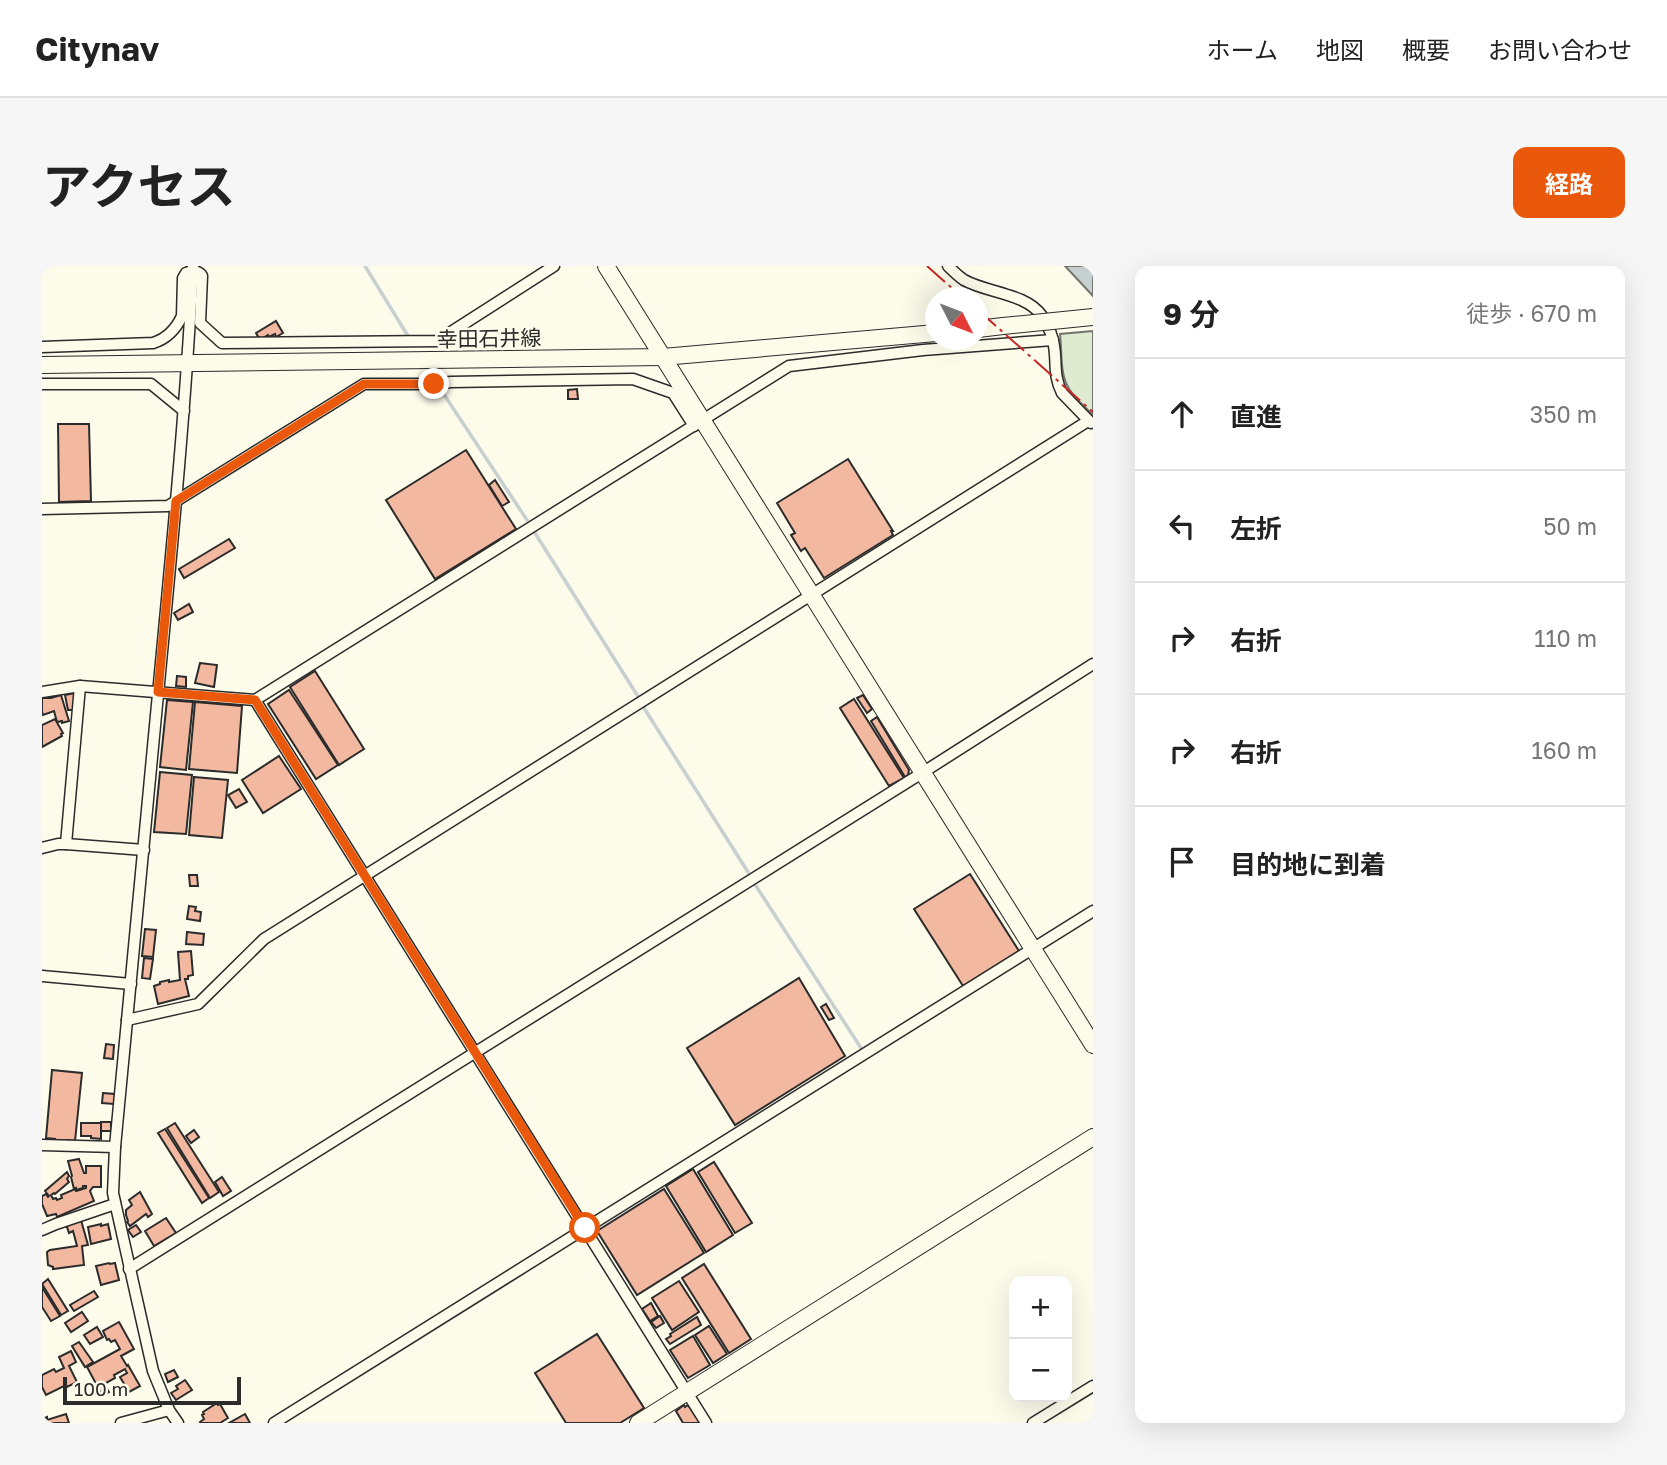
<!DOCTYPE html>
<html lang="ja">
<head>
<meta charset="utf-8">
<style>
  :root { --surface:#fff; --page:#f6f6f6; --text:#222; --muted:#767676; --line:#e0e0e0; --accent:#ea580c }
  body { margin:0; font-family:"Golos Text","Noto Sans JP",sans-serif; background:var(--page); color:var(--text) }
  .controls { position:absolute; right:21px; bottom:21px; display:grid; overflow:hidden; border-radius:14px; box-shadow:0 7px 28px #0002 }
  .controls button { width:63px; height:63px; display:grid; place-items:center; padding:0; border:0; border-bottom:2px solid var(--line); background:var(--surface); color:var(--text); font:35px sans-serif }
  .compass { position:absolute; left:883px; top:21px; width:63px; height:63px; border-radius:50%; background:var(--surface); box-shadow:0 7px 28px #0002; rotate:132deg }
  .scale { position:absolute; left:21px; bottom:18px; width:178px; box-sizing:border-box; padding-left:7px; border:4px solid #2b2b2b; border-top:0; font-size:19px; line-height:24px; white-space:nowrap; color:#2b2b2b; -webkit-text-stroke:5px #fdfbea; paint-order:stroke }
  .stop { position:absolute; width:21px; height:21px; margin:-16px; border:5px solid #ea580c; border-radius:50%; background:#fff }
  .stop.end { background:#ea580c; border-color:#fff; box-shadow:0 2px 7px #0008 }
  .list { margin:0; padding:0; list-style:none }
  h2 { display:flex; justify-content:space-between; align-items:center; height:91px; margin:0; padding:0 28px; font-size:30px }
  h2 small { font-size:23px; font-weight:400; color:var(--muted) }
  .list li { display:grid; grid-template-columns:46px 1fr auto; gap:21px; align-items:center; box-sizing:border-box; height:112px; padding:0 28px; border-top:2px solid var(--line) }
  .list b { display:block; font-size:26px; white-space:nowrap }
  .list em { font-size:23px; font-style:normal; color:var(--muted) }
  .icon { flex:none; width:38px; height:38px; fill:none; stroke:currentColor; stroke-width:2; stroke-linecap:round; stroke-linejoin:round }
  .map { position:relative; flex:none; width:1051px; height:1157px; overflow:hidden; border-radius:14px }
  header { display:flex; align-items:center; gap:42px; box-sizing:border-box; height:98px; padding:0 35px; background:var(--surface); border-bottom:2px solid var(--line) }
  header strong { font-size:33px }
  nav { display:flex; gap:38px; margin-inline-start:auto; font-size:24px }
  .intro { display:flex; align-items:center; justify-content:space-between; box-sizing:border-box; height:168px; padding:0 42px }
  h1 { margin:0; font-size:49px }
  .button { padding:18px 32px; border-radius:14px; background:var(--accent); color:#fff; font-size:24px; font-weight:700 }
  main { display:flex; gap:42px; padding:0 42px }
  aside { flex:1; background:var(--surface); border-radius:14px; box-shadow:0 7px 28px #0002 }
  .map>svg:first-child { display:block }
</style>
</head>
<body>
<header>
<strong>Citynav</strong>
<nav><a>ホーム</a><a>地図</a><a>概要</a><a>お問い合わせ</a></nav>
</header>
<div class="intro"><h1>アクセス</h1><a class="button">経路</a></div>
<main>
<div class="map">
<svg width="1051" height="1157" viewBox="0 0 1051 1157">
  <rect width="100%" height="100%" fill="#fdfbea"/>
  <path fill="#deebd1" stroke="#74746e" stroke-width="2" d="M1051,65V149C1042,140 1030,131 1025,119C1018,105 1020,84 1018,68Z"/>
  <path fill="#c7d0d0" stroke="#74746e" stroke-width="2" d="M1023,0H1051V30Z"/>
  <g fill="none" stroke-linecap="round" stroke-linejoin="round">
    <g stroke="#c7d0d0" stroke-width="3.5">
      <path d="M323,0L366,70"/>
      <path d="M397,121L485,254"/>
      <path d="M493,267L597,432"/>
      <path d="M602,442L706,606"/>
      <path d="M714,620L819,782"/>
    </g>
  </g>
  <g fill="#f2b8a0" stroke="#2b2b2b" stroke-width="2">
    <path d="M234,55L241,67L234,71L233,68L227,71L226,69L218,74L214,67Z"/>
    <path d="M535,123L536,133H526V124Z"/>
    <path d="M16,158H47L49,235L17,236Z"/>
    <path d="M424,184L474,263L393,313L344,234Z"/>
    <path d="M806,193L851,265H849L851,269L782,312L763,282L759,285L749,269L753,267L735,237Z"/>
    <path d="M453,214L467,236L460,240L447,219Z"/>
    <path d="M187,273L193,282L142,312L137,303Z"/>
    <path d="M147,338L151,346L136,354L132,347Z"/>
    <path d="M158,397L175,399L172,421L153,417Z"/>
    <path d="M273,405L322,483L297,499L248,421Z"/>
    <path d="M135,410L144,411V421L134,420Z"/>
    <path d="M247,424L296,499L274,513L226,438Z"/>
    <path d="M33,427L32,444H26L23,429Z"/>
    <path d="M19,429L27,455L20,457V455L15,456L12,445L1,449L0,446V432H9Z"/>
    <path d="M821,429L830,443L825,447L815,432Z"/>
    <path d="M812,433L862,512L847,520L798,442Z"/>
    <path d="M125,434L151,436L144,504L118,501Z"/>
    <path d="M153,436L200,440L195,507L147,503Z"/>
    <path d="M835,451L867,504L866,509L863,511L829,455Z"/>
    <path d="M13,453L21,467L19,468L20,470L0,481V459Z"/>
    <path d="M237,490L259,523L221,547L200,514Z"/>
    <path d="M118,506L150,509L144,568L112,566Z"/>
    <path d="M152,511L186,514L180,572L147,569Z"/>
    <path d="M197,523L205,536L194,542L186,529Z"/>
    <path d="M928,608L977,685L921,720L872,643Z"/>
    <path d="M147,609H155L156,620H148Z"/>
    <path d="M147,640L154,641L153,645L159,646L158,655L145,653Z"/>
    <path d="M103,663L114,664L111,691L100,690Z"/>
    <path d="M145,666L162,668L161,679L144,678Z"/>
    <path d="M149,685L151,709L146,710V713H143L147,730L116,738L112,720L118,718V716L127,714V716L138,714L136,686Z"/>
    <path d="M102,692L111,693L108,713L100,712Z"/>
    <path d="M757,712L803,790L693,859L645,782Z"/>
    <path d="M784,738L792,752L787,754L779,741Z"/>
    <path d="M64,778L72,779L71,793L62,792Z"/>
    <path d="M10,804L40,807L33,875L24,874V877L13,876V873L4,872Z"/>
    <path d="M61,827L73,828L72,838L60,837Z"/>
    <rect x="59" y="856" width="10" height="9"/>
    <path d="M39,857H59V873L49,872V870H39Z"/>
    <path d="M133,857L177,926L168,932L125,862Z"/>
    <path d="M123,863L167,932L160,937L116,867Z"/>
    <path d="M152,864L157,871L149,877L144,870Z"/>
    <path d="M37,893L42,907H44V900H59V921H51L48,925L52,935L15,951L14,948L5,950L0,938V930L4,928L6,931L7,930L3,925L25,906L27,910L25,913L27,916L13,928L12,927L9,929L11,933L14,932L15,934L20,932L19,929L33,923L34,925L44,922V920H41V922L34,924V922L32,923L29,911L30,910L26,895Z"/>
    <path d="M672,896L710,957L693,967L656,906Z"/>
    <path d="M651,903L691,969L664,986L624,920Z"/>
    <path d="M180,911L189,925L181,930L173,916Z"/>
    <path d="M622,923L662,987L595,1029L555,965Z"/>
    <path d="M98,926L110,948L106,951L104,948L88,960L85,956L86,955L84,949V944L90,939L87,934Z"/>
    <path d="M124,952L134,967L112,980L103,965Z"/>
    <path d="M39,954L46,979L40,980L42,999L11,1003V1001L6,999L5,986L8,984L35,980L31,965L27,967L24,958Z"/>
    <path d="M59,958V960L66,958L69,973L49,978L46,961Z"/>
    <path d="M94,959L99,966L91,971L86,964Z"/>
    <path d="M67,997L68,998L73,997L77,1014L59,1019L54,1000Z"/>
    <path d="M662,998L709,1073L687,1087L640,1012Z"/>
    <path d="M6,1013L26,1045L19,1049L0,1018Z"/>
    <path d="M637,1015L657,1046L630,1064L610,1032Z"/>
    <path d="M0,1021L18,1050L9,1055L0,1041Z"/>
    <path d="M52,1025L56,1031L32,1045L28,1039Z"/>
    <path d="M609,1037L616,1050L608,1055L600,1043Z"/>
    <path d="M40,1046L46,1055L29,1066L23,1057Z"/>
    <path d="M618,1050L622,1057L614,1062L609,1056Z"/>
    <path d="M655,1051L659,1059L628,1078L624,1073L629,1070L628,1068Z"/>
    <path d="M77,1056L92,1083L79,1090L85,1100L86,1099L98,1120L87,1126L78,1111L85,1107L83,1103L72,1109L73,1112L62,1118L67,1126L60,1129L45,1101L78,1083L73,1074L69,1076L67,1073L65,1074L61,1065Z"/>
    <path d="M667,1060L685,1088L671,1097L653,1069Z"/>
    <path d="M55,1061L61,1071L48,1078L42,1069Z"/>
    <path d="M555,1068L602,1142L578,1157H524L493,1107Z"/>
    <path d="M651,1070L668,1099L646,1112L628,1084Z"/>
    <path d="M37,1076L51,1096L43,1101L30,1080Z"/>
    <path d="M29,1085L34,1096L27,1100L35,1116L25,1121L24,1119L4,1129L0,1121V1109L12,1103L14,1106L22,1102L17,1091Z"/>
    <path d="M132,1104L136,1111L126,1116L123,1108Z"/>
    <path d="M143,1114L150,1124L134,1134L129,1127L136,1123L134,1120Z"/>
    <path d="M175,1137L176,1139L178,1138L186,1152L178,1157H159L158,1156L162,1153L160,1149L162,1148L161,1146Z"/>
    <path d="M642,1139L643,1141L646,1139L658,1157H641L634,1145Z"/>
    <path d="M24,1148L27,1157H0V1153L5,1151V1154Z"/>
    <path d="M203,1148L208,1157H187Z"/>
  </g>
  <g fill="none" stroke-linecap="round" stroke-linejoin="round">
    <g stroke="#2b2b2b" stroke-width="13">
      <g id="street">
        <path d="M906,0C911,5 916,10 922,14C945,27 984,27 1000,50C1005,58 1011,70 1012,80C1015,98 1011,109 1020,127L1049,157"/>
        <path d="M0,81L111,77C124,73 134,63 140,50L141,12L144,7C149,5 157,4 160,10L158,57L180,77L395,75L512,0"/>
        <path d="M0,118H109L142,145"/>
        <path d="M0,243L126,240L322,118H392L409,116L591,113L631,127L652,160"/>
        <path d="M0,426L38,420L213,434L747,100L881,84L1011,74"/>
        <path d="M213,434L664,1157"/>
        <path d="M24,578L38,420"/>
        <path d="M0,582L16,578H24L102,584"/>
        <path d="M0,710L89,718"/>
        <path d="M85,754L156,738L222,673L1046,155"/>
        <path d="M0,879L73,881"/>
        <path d="M0,964L14,958L73,938"/>
        <path d="M87,1003L880,507L1051,398"/>
        <path d="M79,1157L127,1144"/>
        <path d="M136,1157L127,1144L111,1105L71,927L73,881C88,723 103,565 118,407C131,271 144,136 151,0"/>
        <path d="M232,1157L1051,645"/>
        <path d="M991,1157L1051,1120"/>
      </g>
    </g>
    <g stroke="#2b2b2b" stroke-width="18">
      <g id="secondary">
        <path d="M564,0L1051,779"/>
        <path d="M936,63L961,60"/>
        <path d="M0,99L621,91L894,67"/>
        <path d="M596,1157L1051,871"/>
      </g>
    </g>
    <use href="#street" stroke="#fdfbea" stroke-width="10"/>
    <use href="#secondary" stroke="#fdfbea" stroke-width="16"/>
    <g stroke="#2b2b2b" stroke-width="18" stroke-linecap="butt">
      <path id="secondary-bridge" d="M961,60L1051,51"/>
    </g>
    <use href="#secondary-bridge" stroke="#fdfbea" stroke-width="16"/>
    <g stroke="#c62828" stroke-width="2" stroke-dasharray="24 5 3.5 5" stroke-linecap="butt">
      <path d="M885,0L921,32"/>
      <path d="M936,44L1051,146"/>
    </g>
  </g>
  <g fill="none" stroke-linecap="round" stroke-linejoin="round">
    <path stroke="#ea580c" stroke-width="9" d="M392,118H322L134,235L116,426L213,434L543,962"/>
  </g>
  <g text-anchor="middle" stroke-width="5" stroke-linejoin="round" paint-order="stroke">
    <g font-size="21" fill="#2b2b2b" stroke="#fdfbea">
      <text transform="translate(447 73) rotate(-1)" y="7">幸田石井線</text>
    </g>
  </g>
</svg>
<div class="controls">
<button>+</button>
<button>−</button>
</div>
<svg class="compass" viewBox="-18 -18 36 36"><path d="M0-13l5 13h-10z" fill="#e53935"/><path d="M0 13l5-13h-10z" fill="#767676"/></svg>
<div class="scale">100 m</div>
<div class="stop" style="left:543px;top:962px"></div>
<div class="stop end" style="left:392px;top:118px"></div>
</div>
<aside>
<h2>9 分<small>徒歩 · 670 m</small></h2>
<ul class="list">
<li><svg class="icon" aria-label="ahead" viewBox="0 0 24 24"><path d="M12 20V5M6 11l6-6 6 6"/></svg><div><b>直進</b></div><em>350 m</em></li>
<li><svg class="icon" aria-label="left" viewBox="0 0 24 24"><path d="M17 20v-9H6M10 6l-5 5 5 5"/></svg><div><b>左折</b></div><em>50 m</em></li>
<li><svg class="icon" aria-label="right" viewBox="0 0 24 24"><path d="M7 20v-9h11M14 6l5 5-5 5"/></svg><div><b>右折</b></div><em>110 m</em></li>
<li><svg class="icon" aria-label="right" viewBox="0 0 24 24"><path d="M7 20v-9h11M14 6l5 5-5 5"/></svg><div><b>右折</b></div><em>160 m</em></li>
<li><svg class="icon" aria-label="arrive" viewBox="0 0 24 24"><path d="M6 21V4h12l-3 4 3 4H6"/></svg><div><b>目的地に到着</b></div></li>
</ul>
</aside>
</main>
</body>
</html>
